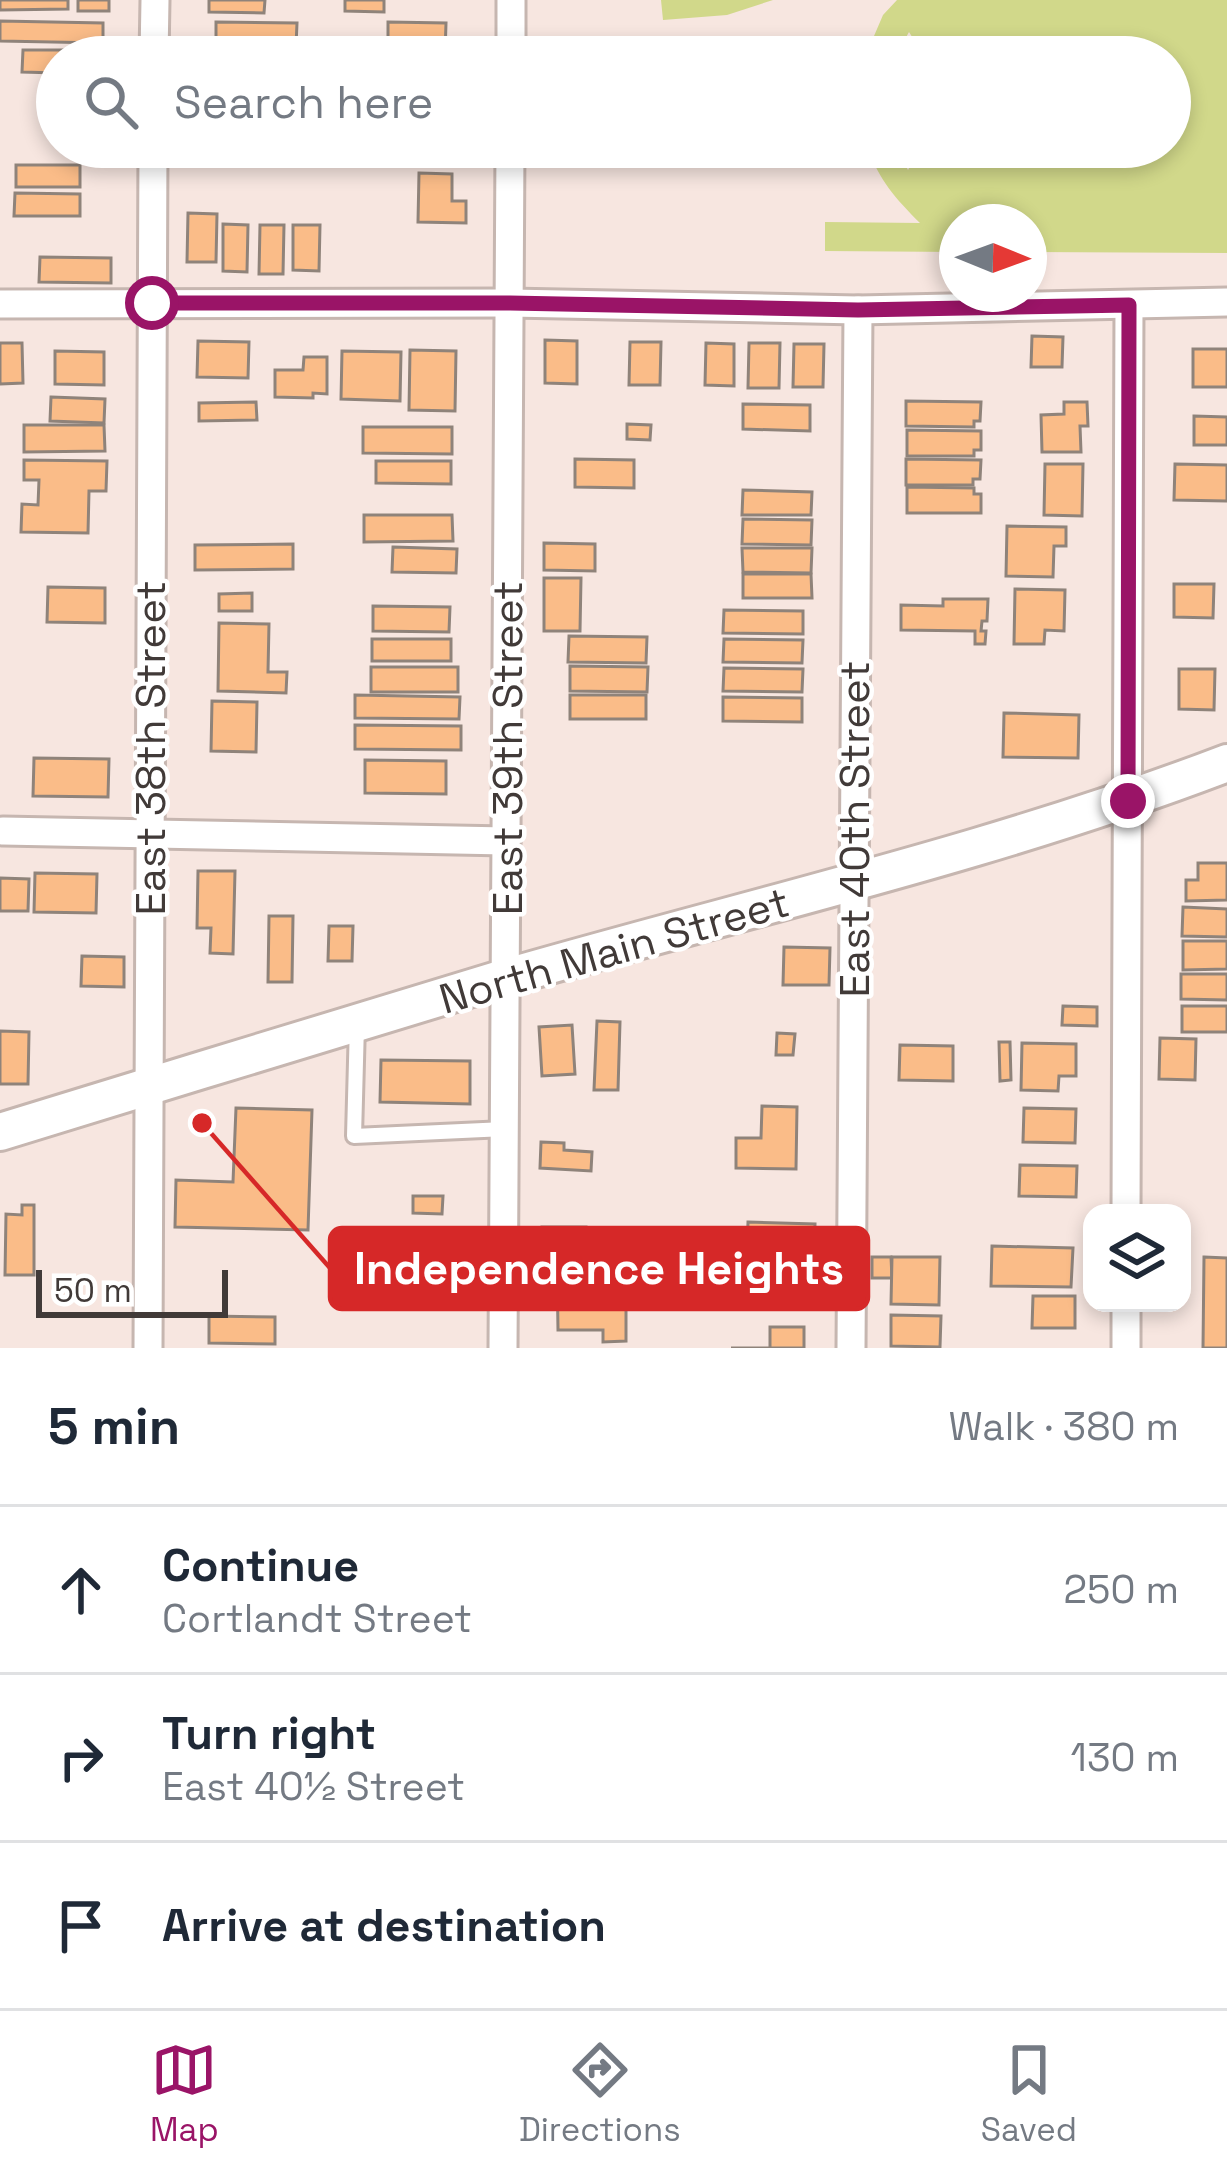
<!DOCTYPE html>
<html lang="en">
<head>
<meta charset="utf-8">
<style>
  :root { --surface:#fff; --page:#f2f2f3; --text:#1f2937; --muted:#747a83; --line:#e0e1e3; --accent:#9a1467 }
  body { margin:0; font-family:"Space Grotesk",sans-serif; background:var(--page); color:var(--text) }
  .controls { position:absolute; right:36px; bottom:36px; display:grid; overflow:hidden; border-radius:24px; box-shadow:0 6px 18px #0003 }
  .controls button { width:108px; height:108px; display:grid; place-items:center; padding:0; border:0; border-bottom:3px solid var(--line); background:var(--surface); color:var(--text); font:60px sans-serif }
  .compass { position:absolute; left:939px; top:204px; width:108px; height:108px; border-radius:50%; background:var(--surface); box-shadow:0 6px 18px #0003; rotate:91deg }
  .scale { position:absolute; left:36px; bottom:30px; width:192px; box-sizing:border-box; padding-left:12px; border:6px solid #413a38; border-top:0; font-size:33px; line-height:42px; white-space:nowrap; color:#413a38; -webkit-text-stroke:9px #fff; paint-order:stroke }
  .stop { position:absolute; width:36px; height:36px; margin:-27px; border:9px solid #9a1467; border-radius:50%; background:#fff }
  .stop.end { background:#9a1467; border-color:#fff; box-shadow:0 3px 12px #0008 }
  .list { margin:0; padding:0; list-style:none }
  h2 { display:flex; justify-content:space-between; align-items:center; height:156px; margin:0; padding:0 48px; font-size:51px }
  h2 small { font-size:39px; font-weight:400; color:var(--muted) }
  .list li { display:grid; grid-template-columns:78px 1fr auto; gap:36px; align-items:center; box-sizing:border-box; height:168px; padding:0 48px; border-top:3px solid var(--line) }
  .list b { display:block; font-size:45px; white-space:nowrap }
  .list p { margin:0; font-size:39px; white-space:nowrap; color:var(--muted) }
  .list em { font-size:39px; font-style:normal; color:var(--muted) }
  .icon { flex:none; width:66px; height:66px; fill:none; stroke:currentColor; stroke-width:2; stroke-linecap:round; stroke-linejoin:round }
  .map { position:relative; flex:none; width:1227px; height:1348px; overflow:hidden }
  .search { position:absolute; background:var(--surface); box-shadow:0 6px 18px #0003; left:36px; right:36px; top:36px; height:132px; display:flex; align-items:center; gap:30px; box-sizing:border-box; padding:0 42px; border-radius:66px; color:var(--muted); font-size:45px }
  .sheet { height:660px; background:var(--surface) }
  nav { display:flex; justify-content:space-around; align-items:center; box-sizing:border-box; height:168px; border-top:3px solid var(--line); background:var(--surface); font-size:33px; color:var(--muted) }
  nav a { display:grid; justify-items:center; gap:6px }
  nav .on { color:var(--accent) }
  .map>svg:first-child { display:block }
</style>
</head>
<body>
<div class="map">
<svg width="1227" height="1348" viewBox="0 0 1227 1348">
  <rect width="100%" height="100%" fill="#f7e6e0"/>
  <g fill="#d1d88a">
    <path d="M661,0H773L727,15L663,20Z"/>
    <path d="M897,0H1227V253L1029,252V222H957V252L825,251V222L920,223C895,198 880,181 867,147H895L908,170L922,147H1170V57H925L909,32L895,57H865L883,15Z"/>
  </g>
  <g fill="#fabc88" stroke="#8f837a" stroke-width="3">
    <path d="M0,0H68V9L0,10Z"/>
    <rect x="78" y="0" width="31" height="11"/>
    <path d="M209,0H265L264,13L209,12Z"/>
    <path d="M345,0H384V12L345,11Z"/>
    <path d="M0,21L103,23V43L0,41Z"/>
    <path d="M216,22L297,23L296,46L216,45Z"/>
    <path d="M388,22L446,23L445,54L388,57Z"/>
    <path d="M23,50H107V57H57V73L22,72Z"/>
    <path d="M217,51L296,52V57H217Z"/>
    <rect x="16" y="165" width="64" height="22"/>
    <path d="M419,173L452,174V201H466V223L418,222Z"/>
    <path d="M15,193L80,194V216H14Z"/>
    <path d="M188,213L217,214L216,262H187Z"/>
    <path d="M223,224L248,225L247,272L223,271Z"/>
    <path d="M260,225H284L283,274H259Z"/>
    <path d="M293,225H320L319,271L293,270Z"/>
    <path d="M40,257L111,258V283L39,282Z"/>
    <path d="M1032,336L1063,337L1062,367H1031Z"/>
    <path d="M545,340L577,341V384L545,383Z"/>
    <path d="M198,341L249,342L248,378L197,377Z"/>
    <path d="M630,342H661L660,385H629Z"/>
    <path d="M0,343H22L23,383L0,384Z"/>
    <path d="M706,343L734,344V386L705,385Z"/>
    <path d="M749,343H780L779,388H748Z"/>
    <path d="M794,344H824L823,387H793Z"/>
    <rect x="1193" y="349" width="34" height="38"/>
    <path d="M410,350L456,351L455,411L409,410Z"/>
    <path d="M55,351L104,352V385L55,384Z"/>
    <path d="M342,351L401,352L400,401L341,399Z"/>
    <path d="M304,357H327V394L313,393V398L275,397V370H303Z"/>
    <path d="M51,397L105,399L104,423L50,421Z"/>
    <path d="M906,401L981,402L980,421H974V427L906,426Z"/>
    <path d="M256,402L257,420L199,421V403Z"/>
    <path d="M1064,402H1087L1088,426H1080L1081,452H1042L1041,415L1064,414Z"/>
    <path d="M743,404L810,405V431L743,429Z"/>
    <path d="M1194,416L1227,417V445H1194Z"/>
    <path d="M627,424L651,425L650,440L627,439Z"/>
    <path d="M24,425H104L105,451L24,452Z"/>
    <path d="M363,427H452V454L363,453Z"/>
    <path d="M907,430L981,431V450H974V456H907Z"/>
    <path d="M575,459L634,460V488L575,487Z"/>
    <path d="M906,459L981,460L980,479H973V485H906Z"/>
    <path d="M24,460L107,461L106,491H89L88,533L21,532L22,504L38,505L39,480H24Z"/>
    <path d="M376,461H451V484L376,483Z"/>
    <path d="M1045,464H1083L1082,516L1044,515Z"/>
    <path d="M1175,464L1227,465V501L1174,500Z"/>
    <path d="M907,487L974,488V494H981V513H907Z"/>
    <path d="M743,490L812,492L811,515H742Z"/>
    <path d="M364,515H452L453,541L364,542Z"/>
    <path d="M743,519L812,520L811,545L742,544Z"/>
    <path d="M1007,526L1066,527V546H1054L1053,577L1006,576Z"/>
    <path d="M544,543L595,544V571L544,570Z"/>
    <path d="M293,544V569L195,570V545Z"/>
    <path d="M393,547L457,549L456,573L392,572Z"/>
    <path d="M742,548H812L811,573L743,572Z"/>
    <path d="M743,574H811L812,598H743Z"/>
    <path d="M544,578H581L580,631H544Z"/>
    <path d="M1174,584H1214L1213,618L1174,617Z"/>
    <path d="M48,587L105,588V623L47,622Z"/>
    <path d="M1015,589L1065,590L1064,631L1045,630L1044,644H1014Z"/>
    <path d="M252,593V611H219V594Z"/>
    <path d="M943,599H988L987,621H982L981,631H986L985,644H975V631L901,630V605L943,606Z"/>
    <path d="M373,606L450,607L449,632L373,631Z"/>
    <path d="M724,610L803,611V634L723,633Z"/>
    <path d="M219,623L269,624L268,672H287L286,693L218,691Z"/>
    <path d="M569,636L647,637L646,663L568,662Z"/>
    <rect x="372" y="639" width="79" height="22"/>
    <path d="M724,639L803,640L802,663L723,662Z"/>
    <path d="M570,666L648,667L647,692L570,691Z"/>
    <rect x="371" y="667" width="87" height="25"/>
    <path d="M724,668L803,669L802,692L723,691Z"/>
    <path d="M1179,669H1215L1214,710L1179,709Z"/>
    <path d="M355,695L460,697L459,719L355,718Z"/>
    <rect x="570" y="695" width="76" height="24"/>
    <path d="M723,697L802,698V722L723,721Z"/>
    <path d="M212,701L257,702L256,752L211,751Z"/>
    <path d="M1004,713L1079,715L1078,758L1003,757Z"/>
    <path d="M355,725L461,726V750L355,749Z"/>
    <path d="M34,758L109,759L108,797L33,796Z"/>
    <path d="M365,760L446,761V794L365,793Z"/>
    <path d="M1198,863H1227V900L1186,901V880H1198Z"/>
    <path d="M198,871H235L233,954L210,953L211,928H197Z"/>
    <path d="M35,873L97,874L96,913L34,912Z"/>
    <path d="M0,878L29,879L28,911H0Z"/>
    <path d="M1183,907L1227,909V937L1182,936Z"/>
    <path d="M269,916H293L292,982H268Z"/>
    <path d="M329,926H353L352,961H328Z"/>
    <path d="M1183,941H1227V969L1183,970Z"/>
    <path d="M784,947L830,948L829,985H783Z"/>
    <path d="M82,956L124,957V987L81,986Z"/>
    <path d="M1181,974H1227V1000L1181,999Z"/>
    <path d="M1063,1006L1097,1007V1026L1062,1025Z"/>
    <rect x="1182" y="1006" width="45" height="26"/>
    <path d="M597,1021L620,1022L618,1090H594Z"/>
    <path d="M572,1025L575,1074L542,1076L539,1027Z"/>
    <path d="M0,1031L29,1032L28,1084H0Z"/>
    <path d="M777,1033L795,1034L793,1055H776Z"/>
    <path d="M1160,1038L1196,1039L1195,1080L1159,1079Z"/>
    <path d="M999,1042H1010L1011,1080L1000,1081Z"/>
    <path d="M1022,1043L1076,1044V1076H1059L1058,1091L1021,1090Z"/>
    <path d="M900,1045L953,1046V1081L899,1080Z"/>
    <path d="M381,1060L470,1061V1104L380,1102Z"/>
    <path d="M762,1106L797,1107L796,1169L736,1168V1138H761Z"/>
    <path d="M236,1108L312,1110L308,1230L175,1227L176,1180L233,1182Z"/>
    <path d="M1024,1108L1076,1109L1075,1143L1023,1142Z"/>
    <path d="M541,1142L564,1143V1150L592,1152L591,1171L540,1168Z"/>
    <path d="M1020,1165L1077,1166L1076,1197L1019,1196Z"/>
    <path d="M413,1196H443L442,1214L413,1213Z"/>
    <path d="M22,1205H34V1275H5L6,1214L22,1215Z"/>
    <path d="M748,1222L815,1224L814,1254L747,1253Z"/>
    <rect x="542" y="1227" width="44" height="29"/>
    <path d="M992,1246L1073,1248L1071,1287L991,1286Z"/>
    <path d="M872,1257H891L892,1278H872Z"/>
    <path d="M892,1257H940L939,1305L891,1304Z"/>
    <path d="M1204,1257L1227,1258V1348H1203Z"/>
    <path d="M557,1264H581V1277H599V1301L626,1300V1341L603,1342V1330H558Z"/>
    <path d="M1033,1296H1075V1328H1032Z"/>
    <path d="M891,1315L941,1316L940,1347L891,1346Z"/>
    <path d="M209,1316L275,1317V1344L209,1343Z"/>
    <path d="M770,1327H804V1348H731H770Z"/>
  </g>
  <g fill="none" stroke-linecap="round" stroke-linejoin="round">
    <g stroke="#c6b6b0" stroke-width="20">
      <path id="service" d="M357,1024L354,1136L505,1129"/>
    </g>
    <g stroke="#c6b6b0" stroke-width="33">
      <g id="minor">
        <path d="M154,57L155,0"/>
        <path d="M511,57V0"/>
        <path d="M0,304L510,303L858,310L1227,302"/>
        <path d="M3,831L506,841"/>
        <path d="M1126,1213L1129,305"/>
        <path d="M148,1348L153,147"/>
        <path d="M503,1348L510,147"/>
        <path d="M851,1348L858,310"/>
        <path d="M1126,1348V1303"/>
      </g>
    </g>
    <g stroke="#c6b6b0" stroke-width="42">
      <path id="secondary" d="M0,1132C168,1081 336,1028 504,978C746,908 992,853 1227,763"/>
    </g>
    <use href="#service" stroke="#fff" stroke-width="14"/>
    <use href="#minor" stroke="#fff" stroke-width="27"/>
    <use href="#secondary" stroke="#fff" stroke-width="36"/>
  </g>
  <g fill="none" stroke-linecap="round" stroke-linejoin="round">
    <path stroke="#9a1467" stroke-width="15" d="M152,303H510L858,310L1129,305L1128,801"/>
  </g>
  <g text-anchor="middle" stroke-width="9" stroke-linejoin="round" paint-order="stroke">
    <g font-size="42" fill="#413a38" stroke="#fff">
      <text transform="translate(150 748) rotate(-90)" y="15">East 38th Street</text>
      <text transform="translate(507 748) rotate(-90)" y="15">East 39th Street</text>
      <text transform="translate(854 829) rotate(-90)" y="15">East 40th Street</text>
      <text transform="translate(614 950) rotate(-16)" y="15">North Main Street</text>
    </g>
  </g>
  <path fill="none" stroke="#d62828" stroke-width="4.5" d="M202 1123L330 1268"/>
  <circle fill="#d62828" stroke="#fff" stroke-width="4.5" cx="202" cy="1123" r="12"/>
  <rect fill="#d62828" stroke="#d62828" stroke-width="4.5" x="330" y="1228" width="538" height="81" rx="12"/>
  <g font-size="45" text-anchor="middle" font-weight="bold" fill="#fff">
    <text x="599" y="1284">Independence Heights</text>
  </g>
</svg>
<div class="controls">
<button><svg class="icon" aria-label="layers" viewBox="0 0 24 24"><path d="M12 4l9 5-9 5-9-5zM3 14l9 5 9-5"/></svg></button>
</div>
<svg class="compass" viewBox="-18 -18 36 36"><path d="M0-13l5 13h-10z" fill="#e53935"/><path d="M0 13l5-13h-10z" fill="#747a83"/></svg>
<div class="scale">50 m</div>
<div class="stop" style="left:152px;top:303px"></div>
<div class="stop end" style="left:1128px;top:801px"></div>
<div class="search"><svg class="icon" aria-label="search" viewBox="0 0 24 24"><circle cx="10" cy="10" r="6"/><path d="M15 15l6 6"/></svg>Search here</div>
</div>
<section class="sheet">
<h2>5 min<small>Walk · 380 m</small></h2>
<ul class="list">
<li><svg class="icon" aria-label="ahead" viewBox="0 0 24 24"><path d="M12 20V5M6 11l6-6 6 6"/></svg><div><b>Continue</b><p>Cortlandt Street</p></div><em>250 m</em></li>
<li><svg class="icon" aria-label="right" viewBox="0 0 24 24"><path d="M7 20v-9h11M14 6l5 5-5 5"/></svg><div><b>Turn right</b><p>East 40½ Street</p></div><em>130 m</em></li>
<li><svg class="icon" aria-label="arrive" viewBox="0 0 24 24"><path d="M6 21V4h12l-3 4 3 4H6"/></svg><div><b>Arrive at destination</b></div></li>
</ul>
</section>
<nav>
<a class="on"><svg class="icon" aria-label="map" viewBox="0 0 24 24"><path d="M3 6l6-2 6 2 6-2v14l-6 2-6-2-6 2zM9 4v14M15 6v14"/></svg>Map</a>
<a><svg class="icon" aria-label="directions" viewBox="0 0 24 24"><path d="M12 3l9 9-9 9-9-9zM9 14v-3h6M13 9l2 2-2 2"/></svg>Directions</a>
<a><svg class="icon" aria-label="saved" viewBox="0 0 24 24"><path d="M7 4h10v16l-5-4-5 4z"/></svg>Saved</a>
</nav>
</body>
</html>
